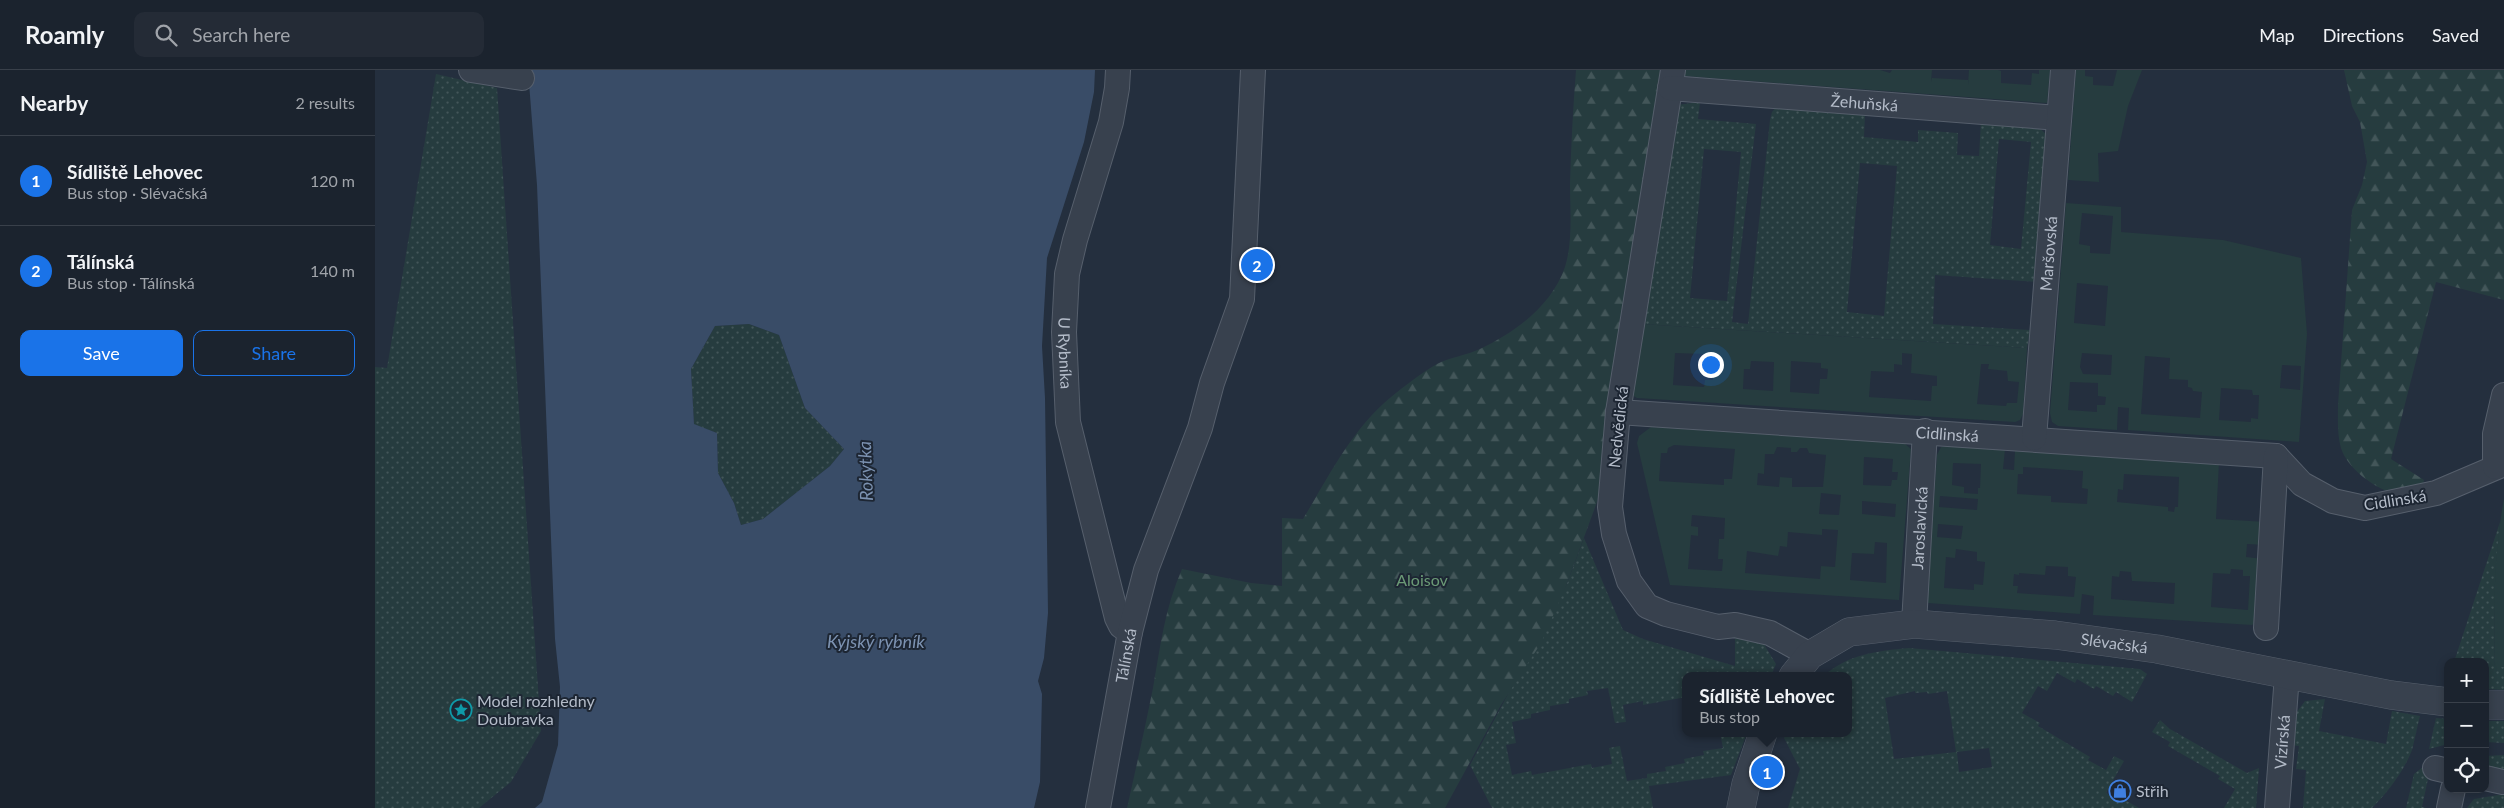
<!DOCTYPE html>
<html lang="en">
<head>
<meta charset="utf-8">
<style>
  :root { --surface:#1b232e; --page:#242b36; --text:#f1f3f6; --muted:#a0a4aa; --line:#39404a; --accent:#1a73e8 }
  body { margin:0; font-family:Lato,sans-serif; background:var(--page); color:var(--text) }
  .controls { position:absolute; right:15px; bottom:15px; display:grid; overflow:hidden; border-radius:10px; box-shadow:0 2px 8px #0003 }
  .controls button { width:45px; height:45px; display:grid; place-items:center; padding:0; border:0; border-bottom:1px solid var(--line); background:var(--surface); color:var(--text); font:25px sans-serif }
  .you { position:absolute; left:1335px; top:294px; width:18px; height:18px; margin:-12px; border:4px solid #fff; border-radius:50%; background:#1a73e8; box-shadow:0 0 0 8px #1a73e833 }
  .badge { display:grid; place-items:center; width:32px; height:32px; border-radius:50%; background:var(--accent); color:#fff; font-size:16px; font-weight:700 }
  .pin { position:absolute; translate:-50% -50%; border:2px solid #fff; box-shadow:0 1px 5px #0006 }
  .popup { position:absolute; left:1307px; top:602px; width:170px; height:65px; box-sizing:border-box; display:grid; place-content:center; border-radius:10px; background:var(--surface); filter:drop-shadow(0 1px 4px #0005); font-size:16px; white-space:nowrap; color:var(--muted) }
  .popup b { font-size:19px; color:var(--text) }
  .popup::after { content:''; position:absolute; left:50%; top:100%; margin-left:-10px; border:10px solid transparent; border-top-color:var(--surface) }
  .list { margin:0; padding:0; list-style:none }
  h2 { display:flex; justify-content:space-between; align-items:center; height:65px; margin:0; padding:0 20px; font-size:21px }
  h2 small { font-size:16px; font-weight:400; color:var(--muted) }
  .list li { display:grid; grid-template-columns:32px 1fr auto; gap:15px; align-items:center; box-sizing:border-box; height:90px; padding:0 20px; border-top:1px solid var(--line) }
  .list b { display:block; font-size:19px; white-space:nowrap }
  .list p { margin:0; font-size:16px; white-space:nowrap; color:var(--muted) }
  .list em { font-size:16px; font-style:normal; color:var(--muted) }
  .actions { display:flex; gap:10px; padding:15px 20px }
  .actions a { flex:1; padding:11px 0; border:1px solid var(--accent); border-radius:10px; text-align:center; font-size:18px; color:var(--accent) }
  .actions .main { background:var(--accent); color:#fff }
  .icon { flex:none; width:28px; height:28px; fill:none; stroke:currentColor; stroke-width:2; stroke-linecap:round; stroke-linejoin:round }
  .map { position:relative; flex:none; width:2129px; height:738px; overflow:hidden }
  header { display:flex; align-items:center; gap:30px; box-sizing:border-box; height:70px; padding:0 25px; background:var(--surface); border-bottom:1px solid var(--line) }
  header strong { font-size:24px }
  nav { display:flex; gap:28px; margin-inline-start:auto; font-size:18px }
  .search { width:350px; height:45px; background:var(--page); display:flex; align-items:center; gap:12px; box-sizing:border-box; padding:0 18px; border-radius:10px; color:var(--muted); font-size:19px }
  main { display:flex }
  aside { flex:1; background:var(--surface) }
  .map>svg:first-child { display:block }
</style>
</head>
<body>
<header>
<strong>Roamly</strong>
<div class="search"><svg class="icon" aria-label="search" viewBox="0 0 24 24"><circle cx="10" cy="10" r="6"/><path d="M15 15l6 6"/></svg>Search here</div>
<nav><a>Map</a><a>Directions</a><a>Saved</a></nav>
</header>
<main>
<aside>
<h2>Nearby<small>2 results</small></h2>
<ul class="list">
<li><span class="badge">1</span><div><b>Sídliště Lehovec</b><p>Bus stop · Slévačská</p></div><em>120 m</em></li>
<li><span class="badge">2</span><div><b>Tálínská</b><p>Bus stop · Tálínská</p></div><em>140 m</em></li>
</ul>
<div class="actions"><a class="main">Save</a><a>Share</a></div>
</aside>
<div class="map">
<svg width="2129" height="738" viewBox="0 0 2129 738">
  <defs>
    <pattern id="grass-dots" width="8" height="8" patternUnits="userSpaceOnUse" patternTransform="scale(1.25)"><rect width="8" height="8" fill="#263c3f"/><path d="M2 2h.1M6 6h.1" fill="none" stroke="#435659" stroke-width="1.8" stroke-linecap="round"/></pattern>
    <pattern id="forest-firs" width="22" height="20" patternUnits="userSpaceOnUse" patternTransform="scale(1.25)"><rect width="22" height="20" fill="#263c3f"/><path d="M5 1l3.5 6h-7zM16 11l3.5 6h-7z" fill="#435659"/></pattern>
  </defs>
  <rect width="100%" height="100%" fill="#242f3e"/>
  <g fill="url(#grass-dots)" fill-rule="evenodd">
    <path d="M61,4L122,18L166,661L136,712L104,738H0V297L12,298Z"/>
    <path d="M1325,32L1323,49L1381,54L1357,252L1373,254L1395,50L1397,42L1402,36L1490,45L1489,67L1543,72V60L1583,63L1582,85L1604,86L1606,51L1662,56L1673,66L1661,212L1560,205L1558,254L1655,260L1652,278L1266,254L1302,35ZM1624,69L1656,72L1646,179L1615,175ZM1329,79L1366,82L1352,231L1315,228ZM1485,93L1522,96L1509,246L1472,242Z"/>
    <path d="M374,254L404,265L430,338L469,379L455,396L388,449L366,455L359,433L343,403L342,363L319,355L316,299L340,256Z"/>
    <path d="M2125,452L2119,549L2120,597H2129V620L2110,619V592H2079Z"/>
    <path d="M1209,468L1248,560L1268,569L1360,596V567L1387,571L1401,594L1396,606H1311V627L1268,635V631L1248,635L1251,652L1240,653L1233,618L1212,621L1213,625L1194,629V633L1175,636V640L1156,644V648L1137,652L1141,673L1131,675L1137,705L1156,701L1157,705L1216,694L1217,698L1237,694L1234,678L1245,676L1252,711L1272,708V704L1291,701L1290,697L1310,693L1309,689L1329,685L1328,681L1348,678L1345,663H1372L1356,705L1274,716L1278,738H1117L1095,695L1191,516Z"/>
    <path d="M1534,578L1765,599L1772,604L1757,632L1741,622L1738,626L1721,616L1719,619L1702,609L1700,613L1682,603L1672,621L1663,616L1647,643L1665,653L1663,656L1715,687L1713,690L1731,700L1739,686L1749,691L1731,723L1748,733L1750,730L1764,738H1413L1425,699L1409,668L1411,663H1473V606H1449C1473,584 1502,581 1534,578ZM1540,621V623L1552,622L1553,624L1572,621L1581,682L1519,689L1510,628ZM1614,678L1617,697L1584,702L1582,682Z"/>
    <path d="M1950,629L1944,661L2011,674L2017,641L2045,646C2042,657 2040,669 2037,680C2029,701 2013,722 1997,738H1928L1931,700L1921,699L1924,676L1916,675L1921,643L1930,631Z"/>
    <path d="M2061,648L2073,649V674L2054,679Z"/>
    <path d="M1785,650L1795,659L1872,703L1884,698L1881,738H1849L1860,719L1843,709L1845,706L1793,676L1795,672L1777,662Z"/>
    <path d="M2110,651H2129V673L2110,672Z"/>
    <path d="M2129,685V702L2110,698V686Z"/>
    <path d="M2057,690L2047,737L2052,738H2031L2039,704Z"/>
    <path d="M2129,724V738H2092L2099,729Z"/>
  </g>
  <g fill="url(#forest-firs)">
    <path d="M1201,0H1290L1225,424L1191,516L1166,573L1126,635L1070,738H752C761,698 770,658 778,618C785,578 790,537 807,499L876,513L907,516V448L928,449C954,406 977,359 1016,327C1031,315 1046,303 1062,294C1076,287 1092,285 1105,279C1141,262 1177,235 1190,197C1198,171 1195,140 1195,114C1196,76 1198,38 1201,0Z"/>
    <path d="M1969,0H2129V230L2061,212L2016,389L2049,410L2045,427C2036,426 2026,426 2018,423C1999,418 1972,398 1966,378C1962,364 1963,349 1963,335L1977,140L1987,115L1992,92L1985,52L1977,36Z"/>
  </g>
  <g fill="#263c3f" fill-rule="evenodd">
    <path d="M1310,0H1505L1515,3L1517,0H1557L1556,12L1557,8L1593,10V15L1594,0H1623L1626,1V13L1656,15L1657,3L1664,4V0H1675L1672,33L1309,6Z"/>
    <path d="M1701,0H1710V6L1718,7V15L1738,16L1742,0H1767L1753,36L1743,81L1723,83L1724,112L1693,110Z"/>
    <path d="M1691,133L1746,137V162L1848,170L1926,188L1932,264L1924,372L1753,360L1754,338L1743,337L1742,360L1683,356L1677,352L1675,343ZM1707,143L1738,146L1735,184L1715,183V176L1704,174ZM1702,213L1733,216L1730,256L1699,253ZM1707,283L1737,285L1736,305L1708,304L1705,297ZM1770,286L1795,288L1794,309L1813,310V317L1817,318L1818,321L1827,322L1825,348L1766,344ZM1907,295L1926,296L1925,320L1905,318ZM1695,312L1723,313V326L1731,327L1730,335H1722V342L1693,340ZM1846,318L1877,320L1878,325H1884L1883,349L1876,348V352L1844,350Z"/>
    <path d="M1266,254L1652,278L1648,344L1645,350L1640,352L1262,328L1257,325ZM1300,283L1330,284L1331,288L1338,289V310H1330L1329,317L1298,315ZM1527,283L1537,284L1536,303L1562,306V316H1557L1556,331L1494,327L1496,301L1519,302V294L1527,295ZM1376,291L1399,292L1398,321L1368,319L1369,299H1375ZM1416,291L1446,293V298L1453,299L1452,309H1445L1444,324L1415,322ZM1606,294H1614L1613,299L1632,301L1633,311L1644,312L1642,333H1632L1631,336L1602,334Z"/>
    <path d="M1276,357L1529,373L1536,379L1524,530L1295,515L1262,373L1264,366ZM1299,375L1360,379L1357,409H1349V415L1284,411L1286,383H1292L1293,378ZM1402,377L1416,378V382H1422L1425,378H1432L1434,383L1451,385L1448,417H1417V408L1405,407L1404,417L1382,415L1383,403L1389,404L1390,384H1399ZM1489,387L1518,389L1517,402H1523L1522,410H1517L1516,416L1488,415ZM1446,423L1466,425L1464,445L1444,444ZM1487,431L1521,434L1520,447L1487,444ZM1317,445L1350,448L1349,469H1344L1343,489H1348L1347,501L1313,499L1316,465L1323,466V457L1316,456ZM1447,459L1463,460L1460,497L1446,496L1445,509L1370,503L1372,481L1403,486L1405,476L1412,477L1413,462L1447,465ZM1500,472L1512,473L1511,513L1475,510L1477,483L1499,484Z"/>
    <path d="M1572,376L1630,379L1628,399L1639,400L1640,380L1844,393L1841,449L1892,452L1891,475L1872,474L1871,487L1889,489L1887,547L1877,555L1718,545L1719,526L1707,524L1705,544L1553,533L1552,529L1562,385L1566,377ZM1578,393L1606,394L1605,418H1603V424L1589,423V417L1577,415ZM1648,397L1708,401L1707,418L1713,419L1712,434L1676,432V426L1642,424L1643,404H1648ZM1749,404L1804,407L1803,437H1800L1799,442L1793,441V437L1742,432L1743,419L1748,420ZM1565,426L1603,429L1602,440L1564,437ZM1563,454L1588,456L1586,469L1562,467ZM1581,479L1602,482V491L1610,492L1608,515L1599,514V520L1569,518L1571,487L1580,488ZM1671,496L1693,497V506L1701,507L1699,527L1642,523L1643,516H1638L1639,504L1644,505V503L1670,505ZM1856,499L1868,500V506H1875L1873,540L1836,537L1838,503L1855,504ZM1745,501L1756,502L1757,511L1800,513L1799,534L1736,529L1737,506L1744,507Z"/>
    <path d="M2129,428V597H2120C2118,541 2119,483 2129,428Z"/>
  </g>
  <path fill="#394c67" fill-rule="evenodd" d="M153,0H720L719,22L709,72L672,188L667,276L670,328L673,543L669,588L663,611L667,624L665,712L659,738H160L167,732L183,675L185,617L180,569L162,115ZM374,254L404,265L430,338L469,379L455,396L388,449L366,455L359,433L343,403L342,363L319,354L316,299L340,256Z"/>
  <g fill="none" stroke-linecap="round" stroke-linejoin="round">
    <g stroke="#565f6c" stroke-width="26">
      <g id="minor">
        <path d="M96,0L147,8"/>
        <path id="s1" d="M743,0L742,18L736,52L700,170L692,204L689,262L693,352L742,548L746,556L755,562"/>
        <path d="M1298,0L1243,342L1235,437L1239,464L1254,511L1272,536L1291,544L1343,557L1360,555L1395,563L1435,585"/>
        <path id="s2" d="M1295,18L1684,48"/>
        <path id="s3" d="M1243,342L1901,386L1927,414L1958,431L1990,438L2061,423L2129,394"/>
        <path id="s4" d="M1659,368L1688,0"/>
        <path d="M2120,397V364L2129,325"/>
        <path id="s5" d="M1539,554L1550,361"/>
        <path d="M1891,558L1901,386"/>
        <path d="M2060,698L2073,701"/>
        <path d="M2110,708L2128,712"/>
        <path id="s6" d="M723,738L755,562L771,500L825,358L837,313L867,229L878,0"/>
        <path id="s7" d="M1902,738L1912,605"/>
        <path d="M2074,738L2078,719"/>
      </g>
    </g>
    <g stroke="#565f6c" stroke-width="29">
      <g id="tertiary">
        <path id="s8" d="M1418,606L1435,585L1474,562L1539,554L1680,565L1782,579L2016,625L2073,632"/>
        <path d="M2110,635H2129"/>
        <path d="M1366,738L1371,714L1388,663"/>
      </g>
    </g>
    <use href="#minor" stroke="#38414e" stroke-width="24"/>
    <use href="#tertiary" stroke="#38414e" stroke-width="28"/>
  </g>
  <defs>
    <g id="sight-ring" transform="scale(1.125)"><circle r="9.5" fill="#1d2633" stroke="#0f9aa8" stroke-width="1.5"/><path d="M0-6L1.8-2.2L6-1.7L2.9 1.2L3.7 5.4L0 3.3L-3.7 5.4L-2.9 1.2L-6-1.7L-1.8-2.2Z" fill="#0f9aa8"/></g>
    <g id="shop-ring" transform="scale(1.125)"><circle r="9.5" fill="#1d2633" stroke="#3f7fe0" stroke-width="1.5"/><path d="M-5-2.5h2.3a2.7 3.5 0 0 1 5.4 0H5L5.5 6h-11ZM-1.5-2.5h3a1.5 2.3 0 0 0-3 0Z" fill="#3f7fe0"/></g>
  </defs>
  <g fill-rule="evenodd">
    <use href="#sight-ring" x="86" y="640"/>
    <use href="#shop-ring" x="1745" y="721"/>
  </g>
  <g text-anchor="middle" stroke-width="4" stroke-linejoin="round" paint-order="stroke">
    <g font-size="16" fill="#b4bcc9" stroke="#1d2633">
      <text dy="6" stroke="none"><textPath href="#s2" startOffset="195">Žehuňská</textPath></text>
      <text dy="6" stroke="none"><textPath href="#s4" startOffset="185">Maršovská</textPath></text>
      <text dy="6" stroke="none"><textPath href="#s1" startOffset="290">U Rybníka</textPath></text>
      <text transform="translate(1243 357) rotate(-84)" y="6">Nedvědická</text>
      <text dy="6" stroke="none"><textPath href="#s3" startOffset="330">Cidlinská</textPath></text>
      <text transform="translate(2020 430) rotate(-9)" y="6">Cidlinská</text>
      <text dy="6" stroke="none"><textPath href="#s5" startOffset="96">Jaroslavická</textPath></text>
      <text dy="6" stroke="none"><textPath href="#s8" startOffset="339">Slévačská</textPath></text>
      <text dy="6" stroke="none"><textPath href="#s6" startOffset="155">Tálínská</textPath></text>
      <text dy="6" stroke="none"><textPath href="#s7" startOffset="66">Vizírská</textPath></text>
    </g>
    <g font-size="16" fill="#6b9a76" stroke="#1d2633">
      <text x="1047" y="516">Aloisov</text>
    </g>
    <g font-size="16" fill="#b4bcc9" stroke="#1d2633" text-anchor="start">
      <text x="102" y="637">Model rozhledny<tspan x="102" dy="18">Doubravka</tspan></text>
      <text x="1761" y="727">Střih</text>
    </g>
    <g font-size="18" font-style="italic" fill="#7c92b1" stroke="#1d2633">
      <text transform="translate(491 401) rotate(-92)" y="6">Rokytka</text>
      <text x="501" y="578">Kyjský rybník</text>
    </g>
  </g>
</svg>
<div class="controls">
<button>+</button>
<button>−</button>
<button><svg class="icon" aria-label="locate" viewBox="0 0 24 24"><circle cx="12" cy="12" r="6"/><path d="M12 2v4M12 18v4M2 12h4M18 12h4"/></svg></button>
</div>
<div class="you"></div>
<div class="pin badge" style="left:1392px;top:702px">1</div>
<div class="popup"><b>Sídliště Lehovec</b>Bus stop</div>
<div class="pin badge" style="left:882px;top:195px">2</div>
</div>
</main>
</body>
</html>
